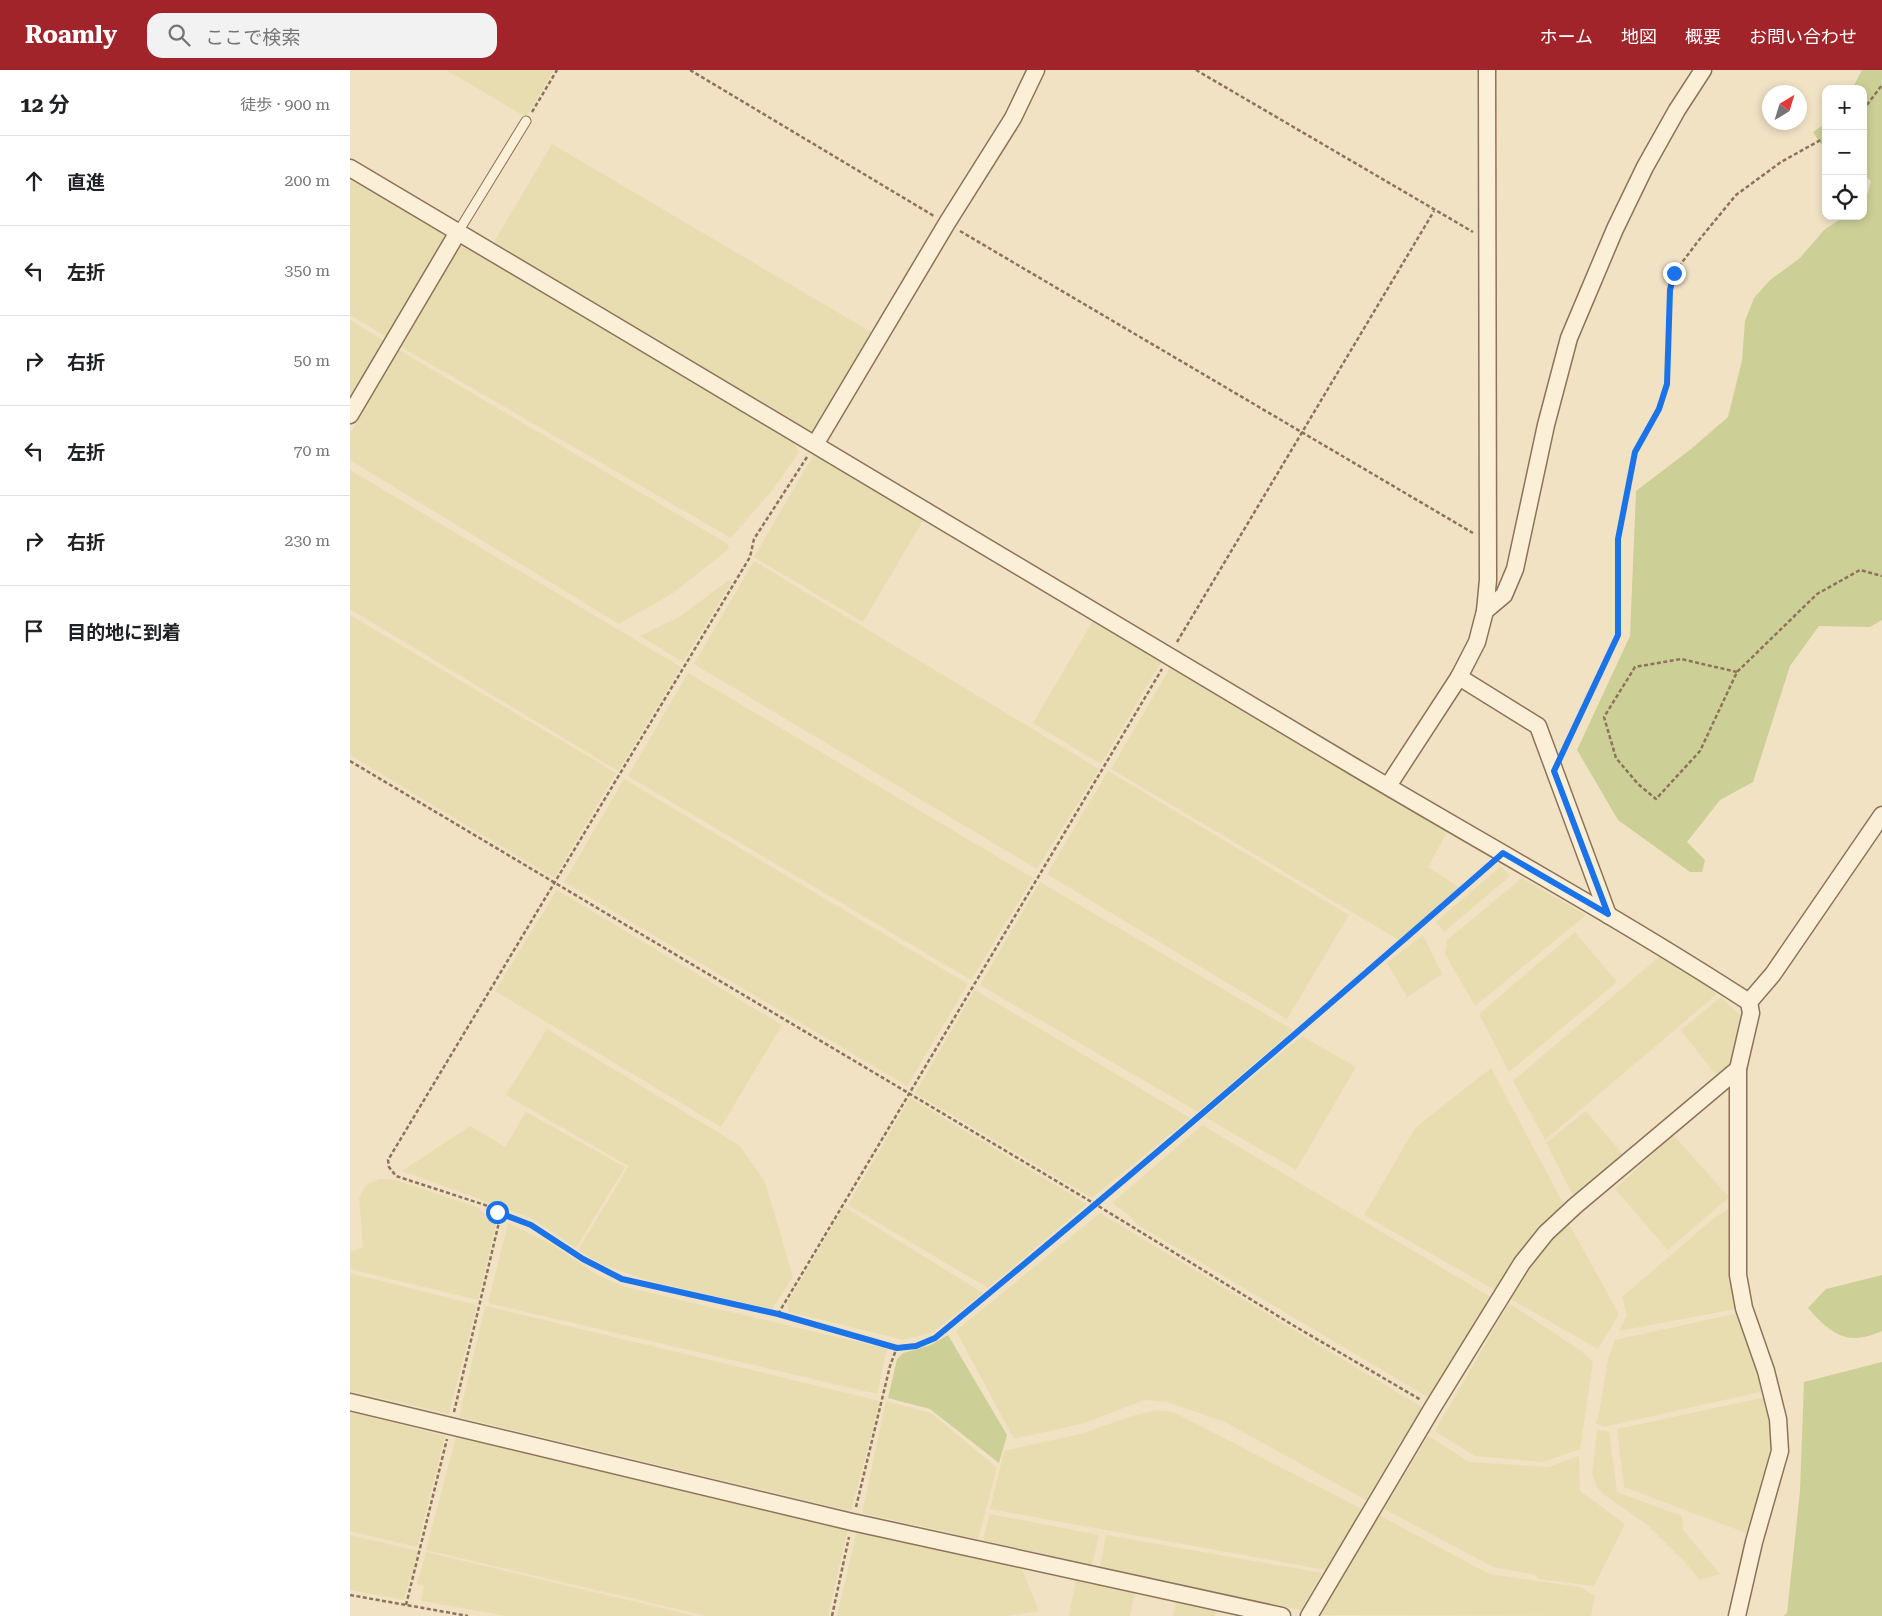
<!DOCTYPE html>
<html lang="ja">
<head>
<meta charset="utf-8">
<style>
  :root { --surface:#fff; --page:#f2f2f2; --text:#202124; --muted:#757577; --line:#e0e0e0; --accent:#a1242a }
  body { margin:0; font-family:"Roboto Serif","Noto Sans JP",serif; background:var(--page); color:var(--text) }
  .controls { position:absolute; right:15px; top:15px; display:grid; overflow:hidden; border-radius:10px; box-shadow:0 2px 8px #0003 }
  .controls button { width:45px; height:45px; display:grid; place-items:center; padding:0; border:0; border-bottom:1px solid var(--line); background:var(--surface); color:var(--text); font:25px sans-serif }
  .compass { position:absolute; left:1412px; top:15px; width:45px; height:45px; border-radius:50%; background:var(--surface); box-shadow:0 2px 8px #0003; rotate:38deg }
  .stop { position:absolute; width:15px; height:15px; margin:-11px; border:4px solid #1a73e8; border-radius:50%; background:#fff }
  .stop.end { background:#1a73e8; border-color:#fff; box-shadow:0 1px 5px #0008 }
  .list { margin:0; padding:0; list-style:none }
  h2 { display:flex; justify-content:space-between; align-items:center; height:65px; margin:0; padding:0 20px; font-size:21px }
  h2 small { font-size:16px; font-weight:400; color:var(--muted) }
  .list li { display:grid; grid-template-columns:32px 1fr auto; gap:15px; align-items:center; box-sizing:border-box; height:90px; padding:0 20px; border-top:1px solid var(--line) }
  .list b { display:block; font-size:19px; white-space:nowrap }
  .list em { font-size:16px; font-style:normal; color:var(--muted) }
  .icon { flex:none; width:28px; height:28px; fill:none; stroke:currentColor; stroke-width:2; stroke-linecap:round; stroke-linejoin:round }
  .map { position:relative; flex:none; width:1532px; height:1546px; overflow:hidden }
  header { display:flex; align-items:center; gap:30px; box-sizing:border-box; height:70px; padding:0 25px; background:var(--accent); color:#fff }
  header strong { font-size:24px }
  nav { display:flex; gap:28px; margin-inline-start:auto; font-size:18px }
  .search { width:350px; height:45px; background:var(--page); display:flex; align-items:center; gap:12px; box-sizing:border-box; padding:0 18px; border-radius:15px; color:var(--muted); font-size:19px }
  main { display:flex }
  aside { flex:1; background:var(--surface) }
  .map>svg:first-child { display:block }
</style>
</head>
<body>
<header>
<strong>Roamly</strong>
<div class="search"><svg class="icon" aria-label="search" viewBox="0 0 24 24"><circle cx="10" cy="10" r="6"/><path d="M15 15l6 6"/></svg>ここで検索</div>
<nav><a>ホーム</a><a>地図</a><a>概要</a><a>お問い合わせ</a></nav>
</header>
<main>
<aside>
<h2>12 分<small>徒歩 · 900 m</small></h2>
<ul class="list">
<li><svg class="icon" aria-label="ahead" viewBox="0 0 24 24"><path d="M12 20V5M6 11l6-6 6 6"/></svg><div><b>直進</b></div><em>200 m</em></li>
<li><svg class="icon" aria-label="left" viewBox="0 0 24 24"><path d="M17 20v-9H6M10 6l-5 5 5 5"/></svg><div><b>左折</b></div><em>350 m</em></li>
<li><svg class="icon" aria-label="right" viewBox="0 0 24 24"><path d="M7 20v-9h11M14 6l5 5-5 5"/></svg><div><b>右折</b></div><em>50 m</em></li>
<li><svg class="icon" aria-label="left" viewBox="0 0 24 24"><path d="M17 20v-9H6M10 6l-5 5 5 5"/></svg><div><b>左折</b></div><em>70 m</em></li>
<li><svg class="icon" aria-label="right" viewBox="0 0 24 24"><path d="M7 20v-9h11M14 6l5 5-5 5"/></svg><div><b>右折</b></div><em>230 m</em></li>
<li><svg class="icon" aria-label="arrive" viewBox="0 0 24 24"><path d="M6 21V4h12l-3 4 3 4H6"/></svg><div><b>目的地に到着</b></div></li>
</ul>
</aside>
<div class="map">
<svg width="1532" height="1546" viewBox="0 0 1532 1546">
  <rect width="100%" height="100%" fill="#f1e2c4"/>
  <g fill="#e7ddb1">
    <path d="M96,0H204L176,47Z"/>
    <path d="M202,74L528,266L468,368L141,177Z"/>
    <path d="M0,105L104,167L42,270L0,245Z"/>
    <path d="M111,174L442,370L449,382L423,419L381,468L51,277Z"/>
    <path d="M0,250L39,274L0,340Z"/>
    <path d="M49,280L378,474L379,479L323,523L269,554L0,390V364Z"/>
    <path d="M464,384L574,449L513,552L404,487Z"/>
    <path d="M0,400L331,597L268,701L0,539Z"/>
    <path d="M404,491L749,699L687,799L344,594Z"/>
    <path d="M379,510L381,513L333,592L290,566L329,547Z"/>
    <path d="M0,545L266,703L204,808L0,685Z"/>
    <path d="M744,549L813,589L751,694L683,653Z"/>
    <path d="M821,596L1097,762L1078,797L1111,819L1049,870L761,699Z"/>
    <path d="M338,603L683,808L621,910L278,706Z"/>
    <path d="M758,701L999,845L937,949L697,804Z"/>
    <path d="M274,709L618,914L557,1016L214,812Z"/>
    <path d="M1151,796L1160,806L1094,862L1086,852Z"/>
    <path d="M1172,808L1236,845L1125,936L1095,884L1097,870Z"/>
    <path d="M690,812L943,960L848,1042L630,915Z"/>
    <path d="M207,820L432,955L371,1057L145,921Z"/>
    <path d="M1225,862L1267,912L1159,1002L1129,944Z"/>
    <path d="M1073,865L1092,904L1057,927L1037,893Z"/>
    <path d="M1310,886L1346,906L1367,924L1195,1070L1163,1011Z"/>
    <path d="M625,920L840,1048L742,1128L565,1023Z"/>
    <path d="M1371,927L1391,946L1387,988L1366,1005L1331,960Z"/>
    <path d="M197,959L389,1075L415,1112L443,1207L422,1239L296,1210L253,1195L228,1180L280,1094L278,1096L156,1025Z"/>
    <path d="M952,966L1006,997L946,1100L855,1047Z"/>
    <path d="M1141,998L1213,1133L1180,1171L1148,1222L1014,1145L1065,1058Z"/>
    <path d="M560,1028L737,1134L638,1218L498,1135Z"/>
    <path d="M1236,1041L1273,1085L1224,1127L1196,1073Z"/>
    <path d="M176,1042L275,1097L226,1178L181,1148L52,1101L120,1056L155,1077Z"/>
    <path d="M852,1055L1141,1227L1081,1329L786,1154L779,1145L762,1133Z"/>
    <path d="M1323,1065L1379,1127L1318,1180L1265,1119Z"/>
    <path d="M30,1109L46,1110L129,1138L132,1142L147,1150L128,1230L0,1199V1182L13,1177L9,1128L16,1115Z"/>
    <path d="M494,1137L633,1223L583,1262L554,1270L439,1242L437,1234Z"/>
    <path d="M1382,1137L1378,1181L1386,1239L1269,1261L1277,1245L1272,1227L1364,1148Z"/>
    <path d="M750,1143L1072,1337L1016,1430L875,1352L817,1332L794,1330L735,1353L664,1369L606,1261Z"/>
    <path d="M158,1153L201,1174L246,1204L272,1216L537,1279L527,1324L138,1233Z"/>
    <path d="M1219,1154L1269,1244L1248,1279L1159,1228L1200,1171Z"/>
    <path d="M0,1203L127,1235L99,1344L0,1321Z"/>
    <path d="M1159,1233L1231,1281L1243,1292L1230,1379L1193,1392L1125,1386L1085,1361Z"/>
    <path d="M135,1236L530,1331L501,1441L109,1347Z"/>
    <path d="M1389,1243L1414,1321L1254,1357L1245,1353L1248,1349L1258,1289L1265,1270Z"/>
    <path d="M1416,1327L1422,1357L1423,1382L1396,1463L1274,1417L1267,1359Z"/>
    <path d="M536,1331L581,1343L647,1398L628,1469L512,1443Z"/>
    <path d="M806,1340L823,1342L1014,1440L976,1500L640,1439L654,1381L730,1364L782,1346Z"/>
    <path d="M0,1342L95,1366L67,1477L0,1461Z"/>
    <path d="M1247,1360L1259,1361L1267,1422L1332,1446L1333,1460L1370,1504L1349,1510L1336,1493L1299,1456L1256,1426L1247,1417L1242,1404Z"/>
    <path d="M1078,1366L1119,1392L1198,1397L1229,1386L1230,1421L1275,1454L1244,1516L1188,1509L1186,1505L1143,1497L1034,1439Z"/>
    <path d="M106,1367L498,1458L478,1546H357L76,1480Z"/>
    <path d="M640,1444L749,1465L742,1496L633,1470Z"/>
    <path d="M1029,1445L1139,1504L1230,1517L1245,1526L1241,1546L971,1545Z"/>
    <path d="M507,1460L672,1499L689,1541L657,1546H487Z"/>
    <path d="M0,1465L68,1481L54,1530L0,1520Z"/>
    <path d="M756,1465L972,1503L951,1540L750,1498Z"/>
    <path d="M76,1482L345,1546H157L71,1531L74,1516L67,1514Z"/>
    <path d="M726,1509L785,1522L780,1546H719Z"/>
    <path d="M826,1530L866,1538L865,1546H823Z"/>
  </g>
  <g fill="#ccd097">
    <path d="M1512,0H1532V550L1520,557L1469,556L1440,596L1403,712L1370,730L1337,772L1355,790L1352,802H1340L1268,750L1227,680L1280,566L1286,421L1341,379L1378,347L1392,290L1395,251L1404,228L1420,210L1450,188L1474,160L1495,146H1513V133L1515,132L1521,111L1513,105V19H1502Z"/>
    <path d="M1476,53V77L1470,73L1463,62Z"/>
    <path d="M1532,1205V1261C1497,1277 1481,1264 1458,1238L1476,1219Z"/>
    <path d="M598,1265L657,1365L649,1393L580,1339L538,1328L547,1289L553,1283L581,1275Z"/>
    <path d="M1532,1292V1546H1433L1437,1543L1450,1421L1454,1312Z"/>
  </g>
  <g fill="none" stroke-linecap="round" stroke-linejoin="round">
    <g stroke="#8d7359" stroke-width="11">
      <path id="lane" d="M108,162L176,51"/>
    </g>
    <g stroke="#8d7359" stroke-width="19">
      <g id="street">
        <path d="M0,98C333,296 667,493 998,693C1132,773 1268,847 1399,932L1401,943L1388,999V1205L1394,1238L1416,1301L1428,1349L1430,1381L1404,1472L1387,1546"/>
        <path d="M0,345L108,162"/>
        <path d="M466,373L597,153L663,48L686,0"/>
        <path d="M1135,541L1154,525L1165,499L1196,355L1219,268L1265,159L1295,97L1327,40L1353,0"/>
        <path d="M1109,607L1188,656L1258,845"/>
        <path d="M1038,716L1109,607L1127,572L1135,541L1138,510L1137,0"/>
        <path d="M1399,932L1423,904L1532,745"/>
        <path d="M0,1332L502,1452L932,1546"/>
        <path d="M959,1546L1083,1337L1172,1193L1196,1163L1225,1136L1388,999"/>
      </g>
    </g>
    <g stroke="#8d7359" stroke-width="2.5" stroke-dasharray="4 2.5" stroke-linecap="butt">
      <path d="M340,0L584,146"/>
      <path d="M846,0L1123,162"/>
      <path d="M1513,40L1532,15"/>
      <path d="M182,42L207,0"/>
      <path d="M610,161L1123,463"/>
      <path d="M457,387L404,469L400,487L38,1090L39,1097L46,1106L135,1135L181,1155L233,1189L272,1209L428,1244L547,1277"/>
      <path d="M827,572L1084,141"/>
      <path d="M1387,602L1331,589L1285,597L1254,647L1266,688L1288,714L1306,729L1350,681L1387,602L1467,524L1510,500L1532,506"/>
      <path d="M1213,680L1268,565V469L1285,382L1309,339L1317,314L1320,220L1324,203L1349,170L1386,125L1431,92L1476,67"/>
      <path d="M0,691L745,1134L941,1254L1071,1330"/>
      <path d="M428,1244L812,599"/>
      <path d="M104,1342L150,1148L147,1141"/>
      <path d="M506,1437L540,1296L547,1277L566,1276L585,1268L952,959L1140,794"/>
      <path d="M0,1525L118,1546"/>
      <path d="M56,1535L97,1369"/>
      <path d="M482,1546L499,1467"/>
    </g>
    <use href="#lane" stroke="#fbefd8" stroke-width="9"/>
    <use href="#street" stroke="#fbefd8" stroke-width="16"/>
  </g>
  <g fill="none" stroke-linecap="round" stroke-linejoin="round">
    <path stroke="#1a73e8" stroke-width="6" d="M147,1142L181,1155L233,1189L272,1209L428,1244L547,1278L566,1276L585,1268C777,1110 966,947 1153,783L1258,844L1204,701L1268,565V469L1285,382L1309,339L1317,314L1320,220L1324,203"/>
  </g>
</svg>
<div class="controls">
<button>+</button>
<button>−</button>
<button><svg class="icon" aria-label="locate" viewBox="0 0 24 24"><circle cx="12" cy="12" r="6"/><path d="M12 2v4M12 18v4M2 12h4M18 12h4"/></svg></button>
</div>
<svg class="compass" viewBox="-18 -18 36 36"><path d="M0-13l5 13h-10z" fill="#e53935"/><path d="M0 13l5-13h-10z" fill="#757577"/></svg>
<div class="stop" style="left:147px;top:1142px"></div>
<div class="stop end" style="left:1324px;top:203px"></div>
</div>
</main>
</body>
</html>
